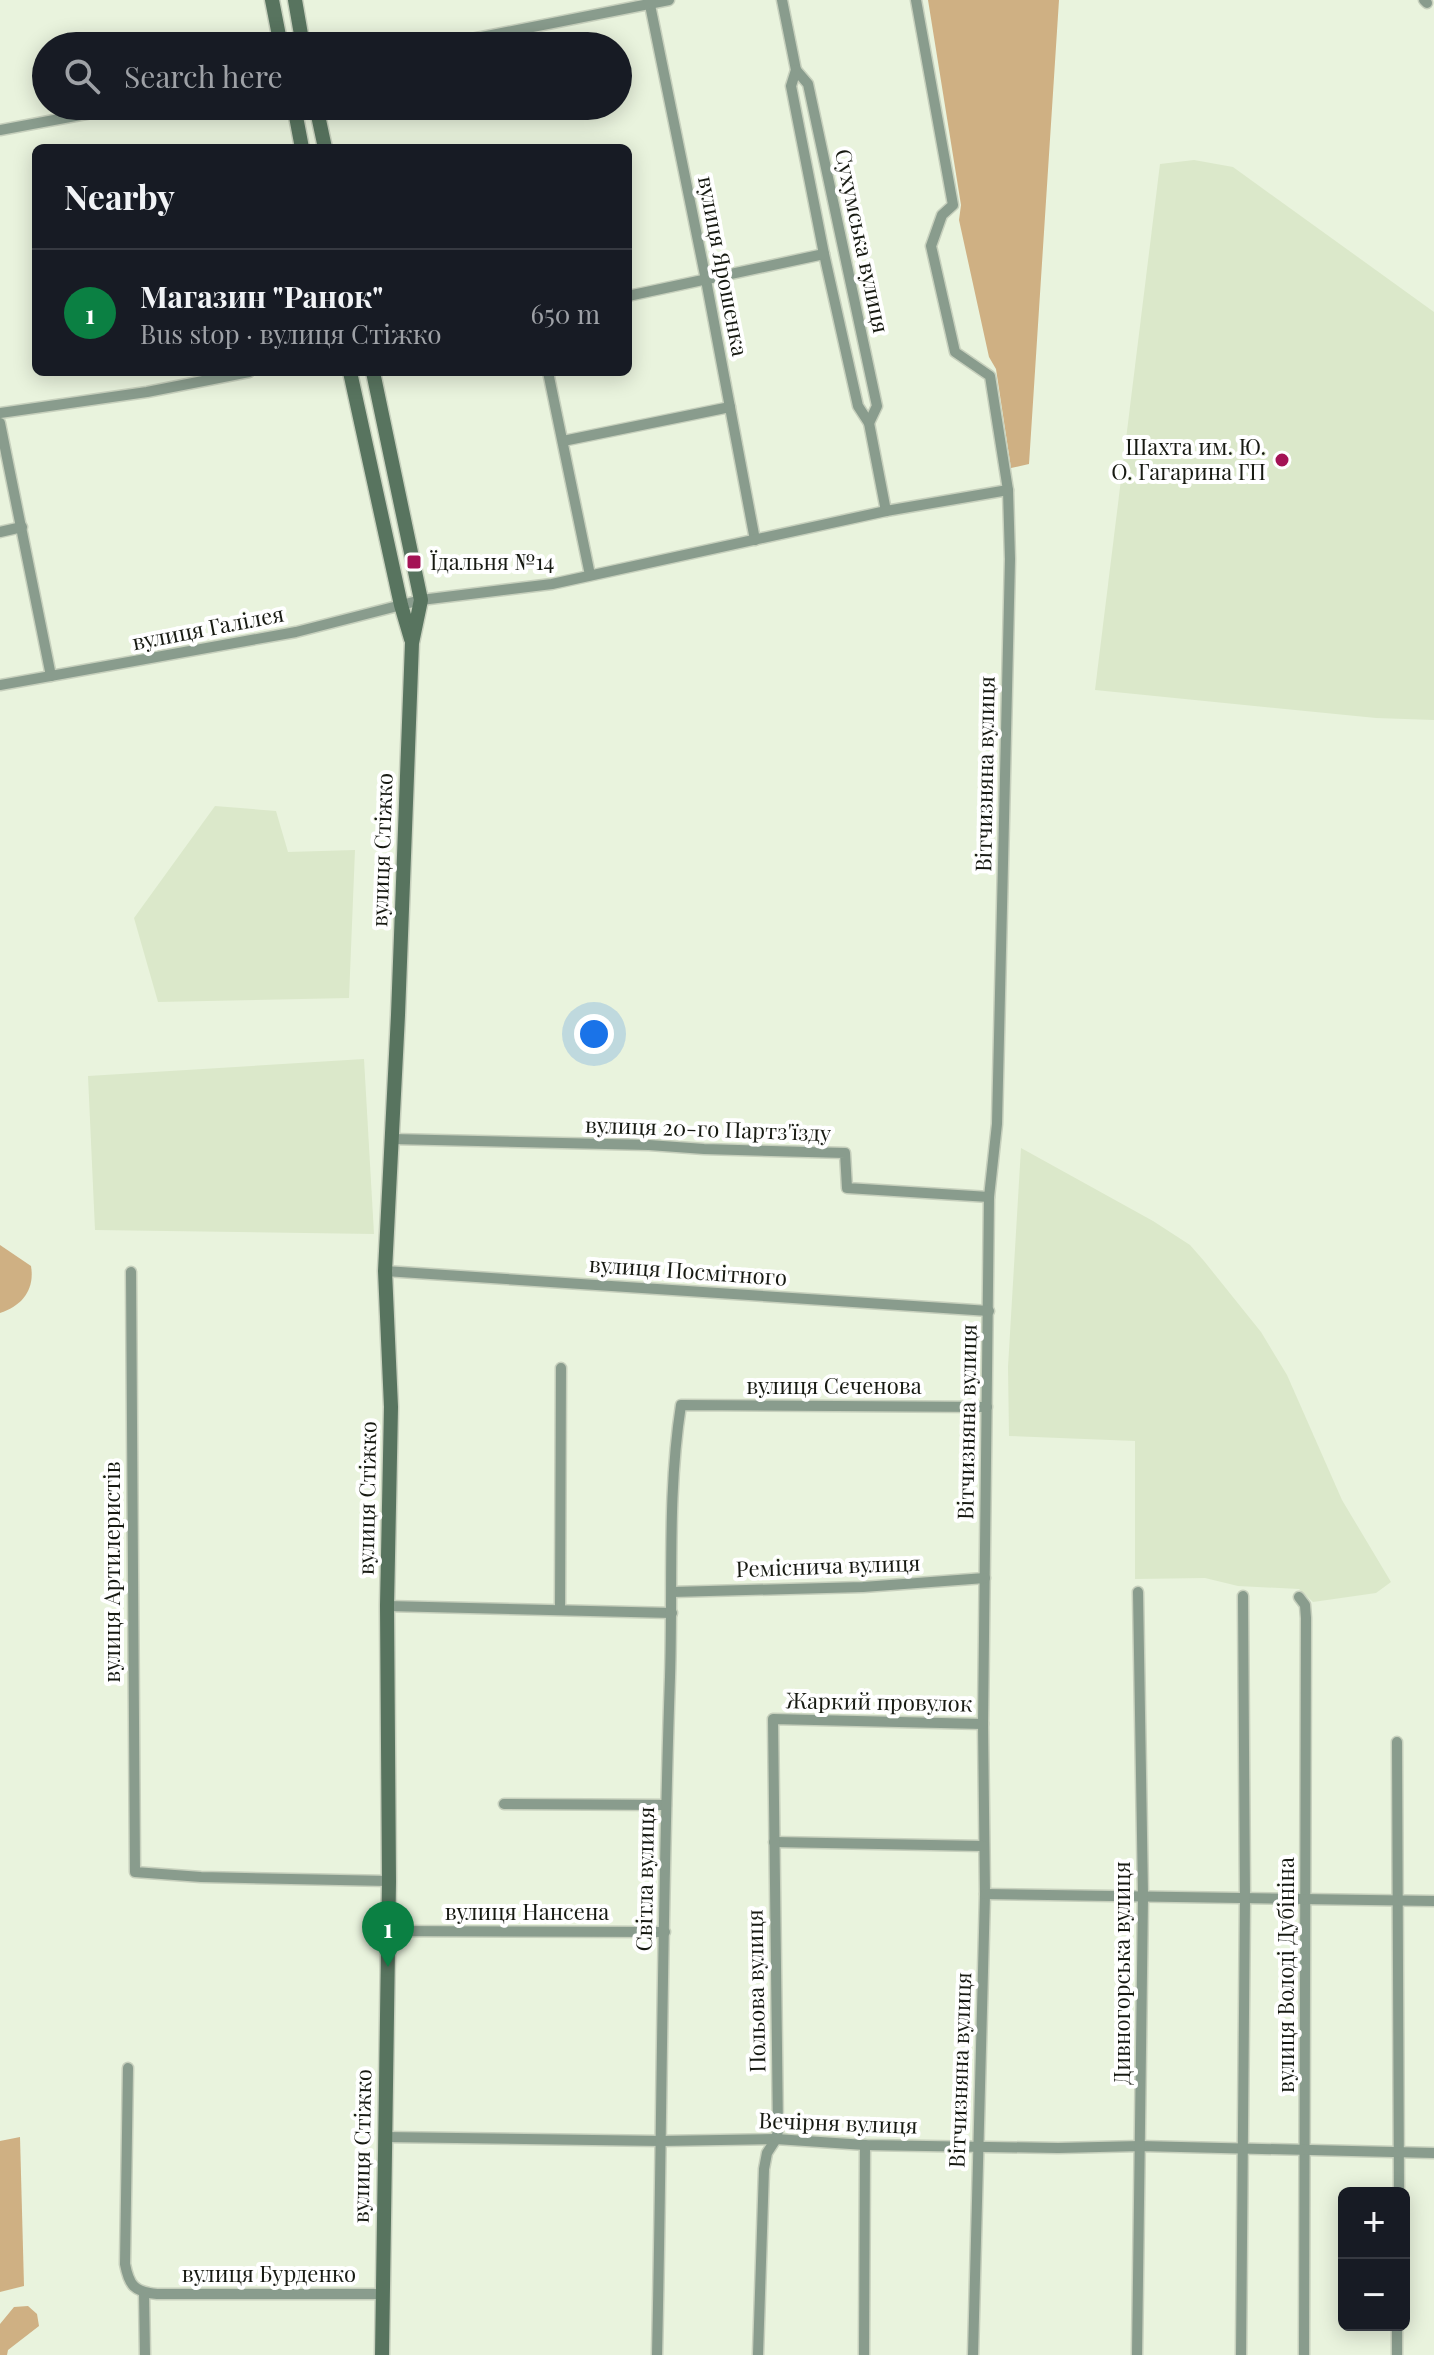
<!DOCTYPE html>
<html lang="en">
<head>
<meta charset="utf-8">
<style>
  :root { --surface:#171b24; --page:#20242c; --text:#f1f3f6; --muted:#9ea1a6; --line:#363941; --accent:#0b8043 }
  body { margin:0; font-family:"Playfair Display",serif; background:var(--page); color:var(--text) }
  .controls { position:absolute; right:24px; bottom:24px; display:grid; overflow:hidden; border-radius:12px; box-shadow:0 4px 20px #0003 }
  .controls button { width:72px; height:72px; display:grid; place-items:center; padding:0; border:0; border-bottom:2px solid var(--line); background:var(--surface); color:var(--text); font:40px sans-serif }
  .you { position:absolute; left:594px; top:1034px; width:28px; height:28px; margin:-20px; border:6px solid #fff; border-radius:50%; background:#1a73e8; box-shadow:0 0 0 12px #1a73e833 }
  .badge { display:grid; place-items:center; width:52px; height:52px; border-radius:50%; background:var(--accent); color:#fff; font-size:26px; font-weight:700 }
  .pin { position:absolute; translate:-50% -66px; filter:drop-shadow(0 2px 4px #0008) }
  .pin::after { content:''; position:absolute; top:42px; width:28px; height:24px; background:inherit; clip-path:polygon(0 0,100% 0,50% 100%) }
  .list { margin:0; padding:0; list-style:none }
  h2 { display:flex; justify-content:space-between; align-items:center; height:104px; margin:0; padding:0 32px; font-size:34px }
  h2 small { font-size:26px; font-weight:400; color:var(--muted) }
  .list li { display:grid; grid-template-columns:52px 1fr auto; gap:24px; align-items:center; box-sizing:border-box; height:128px; padding:0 32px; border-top:2px solid var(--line) }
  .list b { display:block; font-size:30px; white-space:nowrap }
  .list p { margin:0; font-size:26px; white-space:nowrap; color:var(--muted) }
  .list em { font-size:26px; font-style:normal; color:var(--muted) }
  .icon { flex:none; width:44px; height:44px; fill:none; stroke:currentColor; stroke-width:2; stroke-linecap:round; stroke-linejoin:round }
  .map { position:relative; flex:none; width:1434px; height:2355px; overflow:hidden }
  .search { position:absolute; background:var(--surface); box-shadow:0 4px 20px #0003; left:32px; top:32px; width:600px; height:88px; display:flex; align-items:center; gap:20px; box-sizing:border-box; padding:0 28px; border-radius:44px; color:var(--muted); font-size:30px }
  .panel { position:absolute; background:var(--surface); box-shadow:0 4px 20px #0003; left:32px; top:144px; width:600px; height:232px; border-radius:12px }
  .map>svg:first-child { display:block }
</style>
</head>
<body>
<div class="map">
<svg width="1434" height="2355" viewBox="0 0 1434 2355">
  <rect width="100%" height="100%" fill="#e9f3dd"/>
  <g fill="#dbe8ca">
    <path d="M1194,160L1233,167L1434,312V720L1376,718L1095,690L1160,164Z"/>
    <path d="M215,806L276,811L288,852L355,850L349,998L158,1002L134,918Z"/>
    <path d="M364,1059L374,1234L95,1230L88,1076Z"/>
    <path d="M1021,1148L1153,1221L1190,1245L1204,1261L1261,1332L1287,1375L1342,1500L1391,1582L1376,1593L1313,1602L1299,1589L1238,1586L1205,1578L1135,1579V1441L1009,1436L1008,1367Z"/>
  </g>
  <g fill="#cfb083">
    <path d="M928,0H1059L1029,464L1011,468L996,369L989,357L959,220L961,205Z"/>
    <path d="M0,1245L31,1266C35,1290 22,1306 0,1313Z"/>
    <path d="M20,2137L24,2286L0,2292V2141Z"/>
    <path d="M28,2306L37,2314L39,2326L8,2350L7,2355H0V2324L14,2307Z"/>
  </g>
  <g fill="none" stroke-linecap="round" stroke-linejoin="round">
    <g stroke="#c7d0bd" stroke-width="13">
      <g id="street">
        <path d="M649,0L706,280L755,540"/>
        <path d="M782,0L796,70L791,86L824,254L858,406L869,423L886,511"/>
        <path d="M916,0L953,205L942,215L931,246L955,352L990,376L1008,490L1010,559L997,1124L989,1197L983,1724L985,1894L973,2355"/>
        <path d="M1424,0L1427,3"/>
        <path d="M436,46L669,0"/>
        <path d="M796,70L808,84L877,406L869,423"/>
        <path d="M0,130L129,106"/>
        <path d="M628,296L824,254"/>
        <path d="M548,372L590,575"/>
        <path d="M0,413L147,392L249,372"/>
        <path d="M0,423L51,676"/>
        <path d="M563,441L730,407"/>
        <path d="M0,532L22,527"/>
        <path d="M0,685L296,632L421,600L552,584L886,511L1008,490"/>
        <path d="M392,1139L649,1145L704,1149L845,1153L847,1188L989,1197"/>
        <path d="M385,1271L989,1311"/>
        <path d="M131,1272L135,1872L201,1877L389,1881"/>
        <path d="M672,1592L863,1587L985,1578"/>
        <path d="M1299,1597L1305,1605L1306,1618L1304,2355"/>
        <path d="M387,1606L672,1613"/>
        <path d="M560,1609L561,1368"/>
        <path d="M1397,1742L1399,2193"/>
        <path d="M504,1804L666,1805"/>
        <path d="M774,1842L983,1846"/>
        <path d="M985,1894L1434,1901"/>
        <path d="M388,1931L665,1932"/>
        <path d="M128,2068L125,2264C129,2285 134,2292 157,2294H382"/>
        <path d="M385,2137L661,2141L776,2139L865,2145L1058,2148L1140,2146L1434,2153"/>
        <path d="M144,2293L145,2355"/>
        <path d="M657,2355C662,2129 662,1903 670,1677C673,1586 667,1494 681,1405L987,1407"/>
        <path d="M758,2355L764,2169L767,2153L776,2139L778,2131L773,1719L983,1724"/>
        <path d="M864,2355L865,2145"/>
        <path d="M1137,2355L1143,1896L1138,1592"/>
        <path d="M1241,2355L1245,1899L1243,1596"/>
        <path d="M1397,2355V2325"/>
      </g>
    </g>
    <g stroke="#c7d0bd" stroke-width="17">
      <g id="secondary">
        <path d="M272,0L281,46"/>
        <path d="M295,0L303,46"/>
        <path d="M294,106L302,148"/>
        <path d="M316,106L325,148"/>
        <path d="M350,372L401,605L411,639"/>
        <path d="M373,372L421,600L412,643L398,1015L385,1271L391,1407L387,1606L389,1881L382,2355"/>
      </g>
    </g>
    <use href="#street" stroke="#899c8d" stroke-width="10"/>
    <use href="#secondary" stroke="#58745f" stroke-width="14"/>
  </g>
  <g fill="#a41355" stroke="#fff" stroke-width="3">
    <circle cx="1282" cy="460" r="8"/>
    <rect x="406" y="554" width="16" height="16" rx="4"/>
  </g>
  <g text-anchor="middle" stroke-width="8" stroke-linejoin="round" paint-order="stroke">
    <g font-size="22" fill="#171a12" stroke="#fff">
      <text transform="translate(862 241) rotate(78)" y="8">Сухумська вулиця</text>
      <text transform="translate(723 266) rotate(79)" y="8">вулиця Ярошенка</text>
      <text transform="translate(208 628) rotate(-11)" y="8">вулиця Галілея</text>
      <text transform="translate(985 774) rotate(-89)" y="8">Вітчизняна вулиця</text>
      <text transform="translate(382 850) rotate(-88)" y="8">вулиця Стіжко</text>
      <text transform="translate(708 1129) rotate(2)" y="8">вулиця 20-го Партз'їзду</text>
      <text transform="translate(688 1271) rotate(4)" y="8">вулиця Посмітного</text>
      <text x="834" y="1394">вулиця Сєченова</text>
      <text transform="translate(967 1422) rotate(-89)" y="8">Вітчизняна вулиця</text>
      <text transform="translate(367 1498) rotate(-89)" y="8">вулиця Стіжко</text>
      <text transform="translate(828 1566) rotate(-2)" y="8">Реміснича вулиця</text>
      <text transform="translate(112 1572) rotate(-90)" y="8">вулиця Артилеристів</text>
      <text transform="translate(879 1702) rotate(1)" y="8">Жаркий провулок</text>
      <text transform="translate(645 1879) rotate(-89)" y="8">Світла вулиця</text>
      <text x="527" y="1920">вулиця Нансена</text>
      <text transform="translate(1122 1973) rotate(-90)" y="8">Дивногорська вулиця</text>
      <text transform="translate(1286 1975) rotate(-90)" y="8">вулиця Володі Дубініна</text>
      <text transform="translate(756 1991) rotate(-91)" y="8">Польова вулиця</text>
      <text transform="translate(960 2070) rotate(-88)" y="8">Вітчизняна вулиця</text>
      <text transform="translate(838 2123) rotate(2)" y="8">Вечірня вулиця</text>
      <text transform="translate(362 2146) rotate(-89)" y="8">вулиця Стіжко</text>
      <text x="269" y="2282">вулиця Бурденко</text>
    </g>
    <g font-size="22" fill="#171a12" stroke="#fff" text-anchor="end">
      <text x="1266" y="455">Шахта им. Ю.<tspan x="1266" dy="25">О. Гагарина ГП</tspan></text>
      <text x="430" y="570" text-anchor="start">Їдальня №14</text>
    </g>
  </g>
</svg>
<div class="controls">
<button>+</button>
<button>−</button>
</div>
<div class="you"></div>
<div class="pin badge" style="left:388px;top:1967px">1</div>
<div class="search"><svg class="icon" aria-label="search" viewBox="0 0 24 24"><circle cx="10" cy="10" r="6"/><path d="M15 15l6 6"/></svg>Search here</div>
<section class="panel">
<h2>Nearby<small></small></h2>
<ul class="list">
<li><span class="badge">1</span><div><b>Магазин &quot;Ранок&quot;</b><p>Bus stop · вулиця Стіжко</p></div><em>650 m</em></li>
</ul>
</section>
</div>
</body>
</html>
